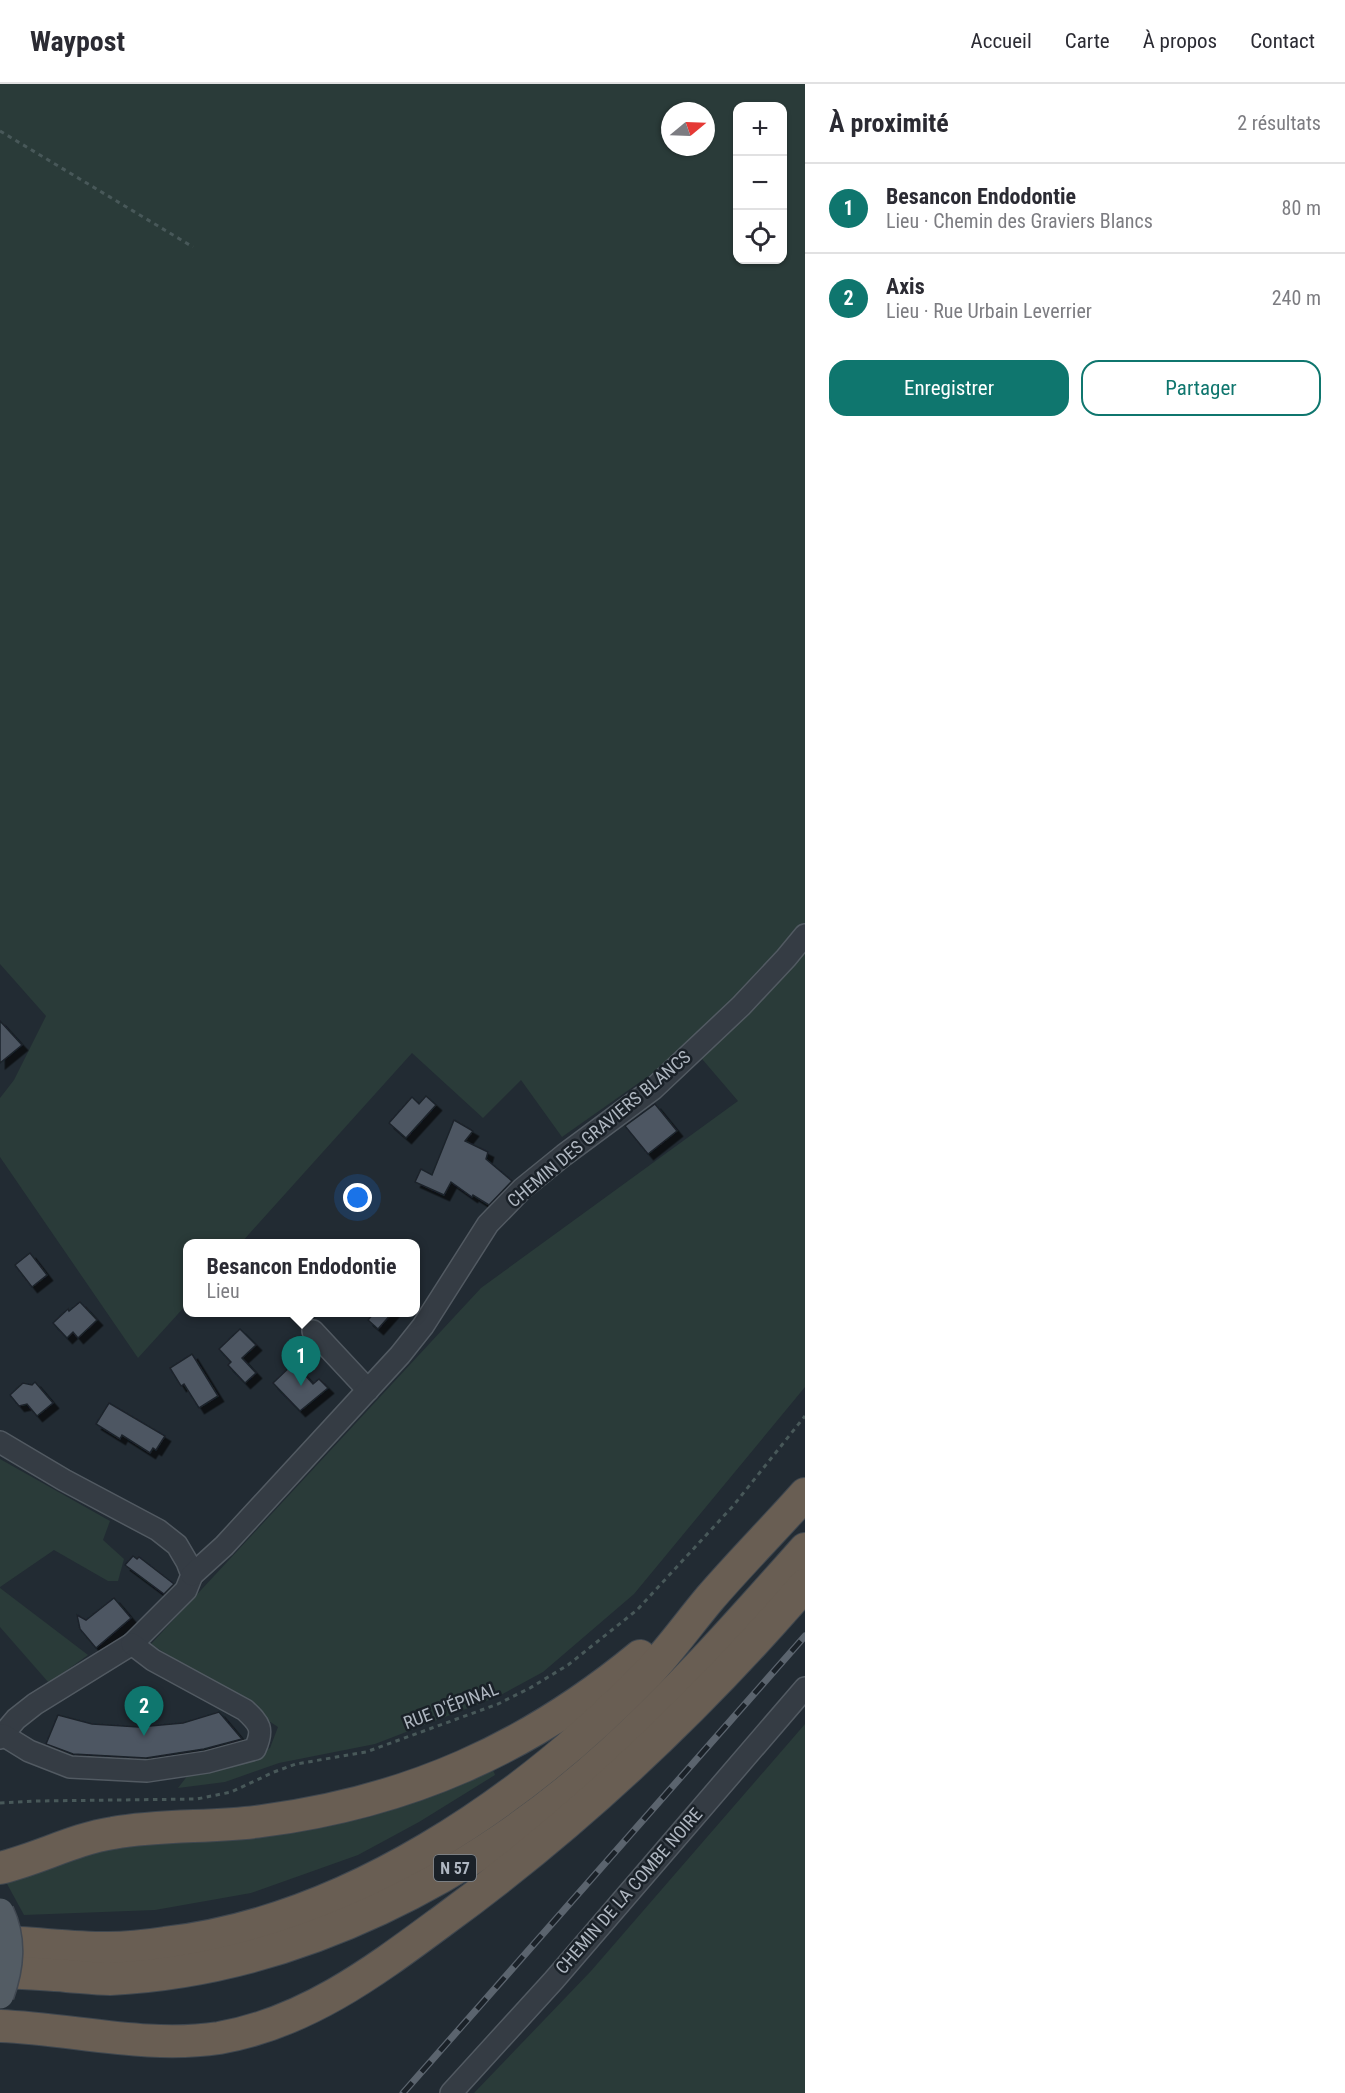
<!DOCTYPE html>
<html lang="fr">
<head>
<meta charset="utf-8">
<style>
  :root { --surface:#fff; --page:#f2f2f3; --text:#2b2b33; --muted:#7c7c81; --line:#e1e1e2; --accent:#0f766e }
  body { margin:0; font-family:"Roboto Condensed",sans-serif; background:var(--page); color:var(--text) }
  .controls { position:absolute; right:18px; top:18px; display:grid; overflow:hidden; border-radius:12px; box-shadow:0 2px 4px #0004 }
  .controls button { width:54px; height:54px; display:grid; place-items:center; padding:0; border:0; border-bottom:2px solid var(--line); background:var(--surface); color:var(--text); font:30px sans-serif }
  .compass { position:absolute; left:661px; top:18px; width:54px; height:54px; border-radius:50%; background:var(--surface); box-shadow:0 2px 4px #0004; rotate:71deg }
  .you { position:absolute; left:358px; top:1114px; width:21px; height:21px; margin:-15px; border:4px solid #fff; border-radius:50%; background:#1a73e8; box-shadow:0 0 0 9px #1a73e833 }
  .badge { display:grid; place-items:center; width:39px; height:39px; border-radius:50%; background:var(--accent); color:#fff; font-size:20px; font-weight:700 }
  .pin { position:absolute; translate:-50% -50px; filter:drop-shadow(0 2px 3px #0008) }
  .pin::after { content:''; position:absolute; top:32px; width:21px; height:18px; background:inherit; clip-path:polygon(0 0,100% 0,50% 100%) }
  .popup { position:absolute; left:183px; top:1155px; width:237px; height:78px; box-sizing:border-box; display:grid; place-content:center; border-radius:12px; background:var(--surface); filter:drop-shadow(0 2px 4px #0005); font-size:20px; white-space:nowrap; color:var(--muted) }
  .popup b { font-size:22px; color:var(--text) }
  .popup::after { content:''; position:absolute; left:50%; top:100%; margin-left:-12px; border:12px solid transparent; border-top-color:var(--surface) }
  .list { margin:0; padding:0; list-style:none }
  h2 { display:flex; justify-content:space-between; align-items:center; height:78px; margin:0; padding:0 24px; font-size:26px }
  h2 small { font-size:20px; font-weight:400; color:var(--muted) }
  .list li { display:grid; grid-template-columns:39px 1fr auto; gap:18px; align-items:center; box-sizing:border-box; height:90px; padding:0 24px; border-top:2px solid var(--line) }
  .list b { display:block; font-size:22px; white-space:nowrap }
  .list p { margin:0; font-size:20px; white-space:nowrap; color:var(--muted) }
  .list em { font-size:20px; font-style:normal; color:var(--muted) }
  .actions { display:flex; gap:12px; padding:18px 24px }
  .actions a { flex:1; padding:14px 0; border:2px solid var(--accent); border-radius:18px; text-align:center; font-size:21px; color:var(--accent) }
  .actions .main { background:var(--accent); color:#fff }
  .icon { flex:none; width:33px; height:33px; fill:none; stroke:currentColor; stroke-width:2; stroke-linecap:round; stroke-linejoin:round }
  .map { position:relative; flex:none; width:805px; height:2009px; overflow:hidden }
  header { display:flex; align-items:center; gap:36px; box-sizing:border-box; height:84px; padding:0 30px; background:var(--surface); border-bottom:2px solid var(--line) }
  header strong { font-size:28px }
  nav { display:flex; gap:33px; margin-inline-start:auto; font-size:21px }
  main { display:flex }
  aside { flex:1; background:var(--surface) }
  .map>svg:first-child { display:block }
</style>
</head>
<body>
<header>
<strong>Waypost</strong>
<nav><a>Accueil</a><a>Carte</a><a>À propos</a><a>Contact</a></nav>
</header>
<main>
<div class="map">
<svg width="805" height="2009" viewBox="0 0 805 2009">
  <defs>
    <filter id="shadow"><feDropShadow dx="5.5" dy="5.5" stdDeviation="0" flood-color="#0009"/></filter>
  </defs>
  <rect width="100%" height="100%" fill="#222b33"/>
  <g fill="#2a3b39" fill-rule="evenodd">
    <path d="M0,0H805V1303L634,1510L543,1588L497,1613L375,1660L279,1679L225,1698L178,1704L188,1691L215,1685L270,1664L278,1643L151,1560L481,1204L738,1017L691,962L562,1053L521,996L483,1034L412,969L241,1159L187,1160V1220L138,1274L0,1073V1014L14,996L46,932L0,880ZM738,22H782V176H738ZM670,27H706V63H670Z"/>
    <path d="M0,1375L110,1437L103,1456L124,1475L118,1497H108L54,1466L0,1503Z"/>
    <path d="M0,1504L88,1571L49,1599L0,1543Z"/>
    <path d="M805,1640V2009H474L591,1887Z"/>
    <path d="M492,1683L495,1691L419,1738L358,1771L251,1809L155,1826L24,1831L6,1798L101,1762L295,1748L370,1733Z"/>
  </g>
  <g fill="#4d5762" stroke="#1c232b" stroke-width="1.5" filter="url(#shadow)">
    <path d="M0,937L22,961L0,979Z"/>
    <path d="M426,1012L436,1021L406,1054L389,1039L412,1013L419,1020Z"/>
    <path d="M655,1020L677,1047L648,1070L625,1042Z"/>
    <path d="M454,1036L473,1047L465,1057L488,1068L486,1075L512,1097L489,1121L473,1111L472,1113L451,1098L444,1111L415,1098L421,1085L432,1091Z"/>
    <path d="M30,1169L47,1191L32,1203L15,1181Z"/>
    <path d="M80,1218L97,1236L78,1254L73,1248L67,1254L53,1239L68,1225L69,1227Z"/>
    <path d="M375,1228H393L378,1245L368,1236Z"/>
    <path d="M240,1245L256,1261L242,1274L256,1289L245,1299L228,1281L231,1278L219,1265Z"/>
    <path d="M192,1270L218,1312L199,1324L184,1300L181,1302L170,1284Z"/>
    <path d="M294,1279L313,1300L319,1295L328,1304L300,1327L273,1299Z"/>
    <path d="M35,1298L53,1319L37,1332L27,1320L19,1322L10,1311L23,1299L32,1301Z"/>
    <path d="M109,1319L165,1352L156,1366L153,1364L150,1369L122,1351L120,1355L96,1340Z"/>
    <path d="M133,1472L137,1475L139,1473L174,1500L164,1510L125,1481Z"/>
    <path d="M114,1514L131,1534L96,1564L80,1545L77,1531L86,1536Z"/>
    <path d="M219,1628L242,1655L204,1665L146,1674L73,1670L46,1660L58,1631L92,1640L139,1643L183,1639Z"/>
  </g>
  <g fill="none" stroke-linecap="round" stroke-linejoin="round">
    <g stroke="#525a62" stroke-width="24">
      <g id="minor">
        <path d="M313,1247L368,1306"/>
        <path d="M0,1358L64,1396L158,1446L177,1461L187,1478L192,1491L186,1506L132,1560L35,1620L16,1635L0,1654"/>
        <path d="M192,1491L224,1462L400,1271L423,1242L488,1140L522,1105L564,1071L653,1005L741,922L786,874L805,851"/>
        <path d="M3,1651L29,1667L70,1683L147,1687L207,1678L255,1665C264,1645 260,1640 245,1626L153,1576L132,1560"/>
        <path d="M451,2009L554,1896L805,1604"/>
      </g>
    </g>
    <g stroke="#3f474f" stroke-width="34">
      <g id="highway">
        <path d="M0,1784C38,1775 74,1755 113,1749C162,1740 213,1744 262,1737C408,1718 527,1665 640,1572"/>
        <path d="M0,1858C35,1859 71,1864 107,1864C126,1864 146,1862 165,1859C347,1838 523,1718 648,1589C670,1566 689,1539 710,1514C741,1478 774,1445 805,1410"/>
        <path d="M0,1888C22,1889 45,1890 67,1892C81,1893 96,1895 110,1895C296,1886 475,1793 611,1669C680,1606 743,1535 805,1465"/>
        <path d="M0,1942C73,1945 146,1965 219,1954C305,1939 372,1889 441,1838C576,1740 696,1627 805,1501"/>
      </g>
    </g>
    <g stroke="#485859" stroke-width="3" stroke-dasharray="4.5 4.5" stroke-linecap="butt">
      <path d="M0,47L193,163"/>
      <path d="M0,1719L35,1717L197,1715L231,1708L274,1688L296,1680L366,1668L498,1620L530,1604L568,1581L637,1526L733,1422L805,1332"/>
    </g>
    <use href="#minor" stroke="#353c44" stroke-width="21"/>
    <use href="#highway" stroke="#695e53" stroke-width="32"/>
    <g stroke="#5b646e" stroke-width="7">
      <path id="rail" d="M403,2009L805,1552"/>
    </g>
    <use href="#rail" stroke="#1a2128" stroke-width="4.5" stroke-dasharray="14" stroke-linecap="butt"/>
    <g stroke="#414851" stroke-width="30" stroke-linecap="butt">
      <path id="major-bridge" d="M0,1828C13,1856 10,1883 0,1911"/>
    </g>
    <use href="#major-bridge" stroke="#535c64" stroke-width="27"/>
  </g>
  <g text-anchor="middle" stroke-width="5" stroke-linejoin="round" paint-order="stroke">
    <rect fill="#1a2128" stroke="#828a93" stroke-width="1.5" x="434" y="1771" width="42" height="26" rx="4.5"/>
    <g font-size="16" font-weight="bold" fill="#afb7c1">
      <text x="455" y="1790">N 57</text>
    </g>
    <g font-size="18" fill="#afb7c1" stroke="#1a2128">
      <text transform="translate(599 1045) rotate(-40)" y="6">CHEMIN DES GRAVIERS BLANCS</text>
      <text transform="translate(451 1622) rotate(-21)" y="6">RUE D'ÉPINAL</text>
      <text transform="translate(629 1807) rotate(-49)" y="6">CHEMIN DE LA COMBE NOIRE</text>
    </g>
  </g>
</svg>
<div class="controls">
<button>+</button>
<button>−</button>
<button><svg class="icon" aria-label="locate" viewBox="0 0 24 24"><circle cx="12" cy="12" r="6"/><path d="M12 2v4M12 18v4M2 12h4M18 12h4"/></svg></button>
</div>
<svg class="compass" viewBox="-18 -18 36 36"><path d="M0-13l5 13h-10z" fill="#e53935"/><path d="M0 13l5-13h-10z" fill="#7c7c81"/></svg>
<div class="you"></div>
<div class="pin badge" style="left:301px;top:1302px">1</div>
<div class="popup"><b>Besancon Endodontie</b>Lieu</div>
<div class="pin badge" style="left:144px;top:1652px">2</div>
</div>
<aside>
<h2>À proximité<small>2 résultats</small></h2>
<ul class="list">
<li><span class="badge">1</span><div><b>Besancon Endodontie</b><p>Lieu · Chemin des Graviers Blancs</p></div><em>80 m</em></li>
<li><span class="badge">2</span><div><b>Axis</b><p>Lieu · Rue Urbain Leverrier</p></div><em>240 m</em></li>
</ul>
<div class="actions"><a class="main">Enregistrer</a><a>Partager</a></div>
</aside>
</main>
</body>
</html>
